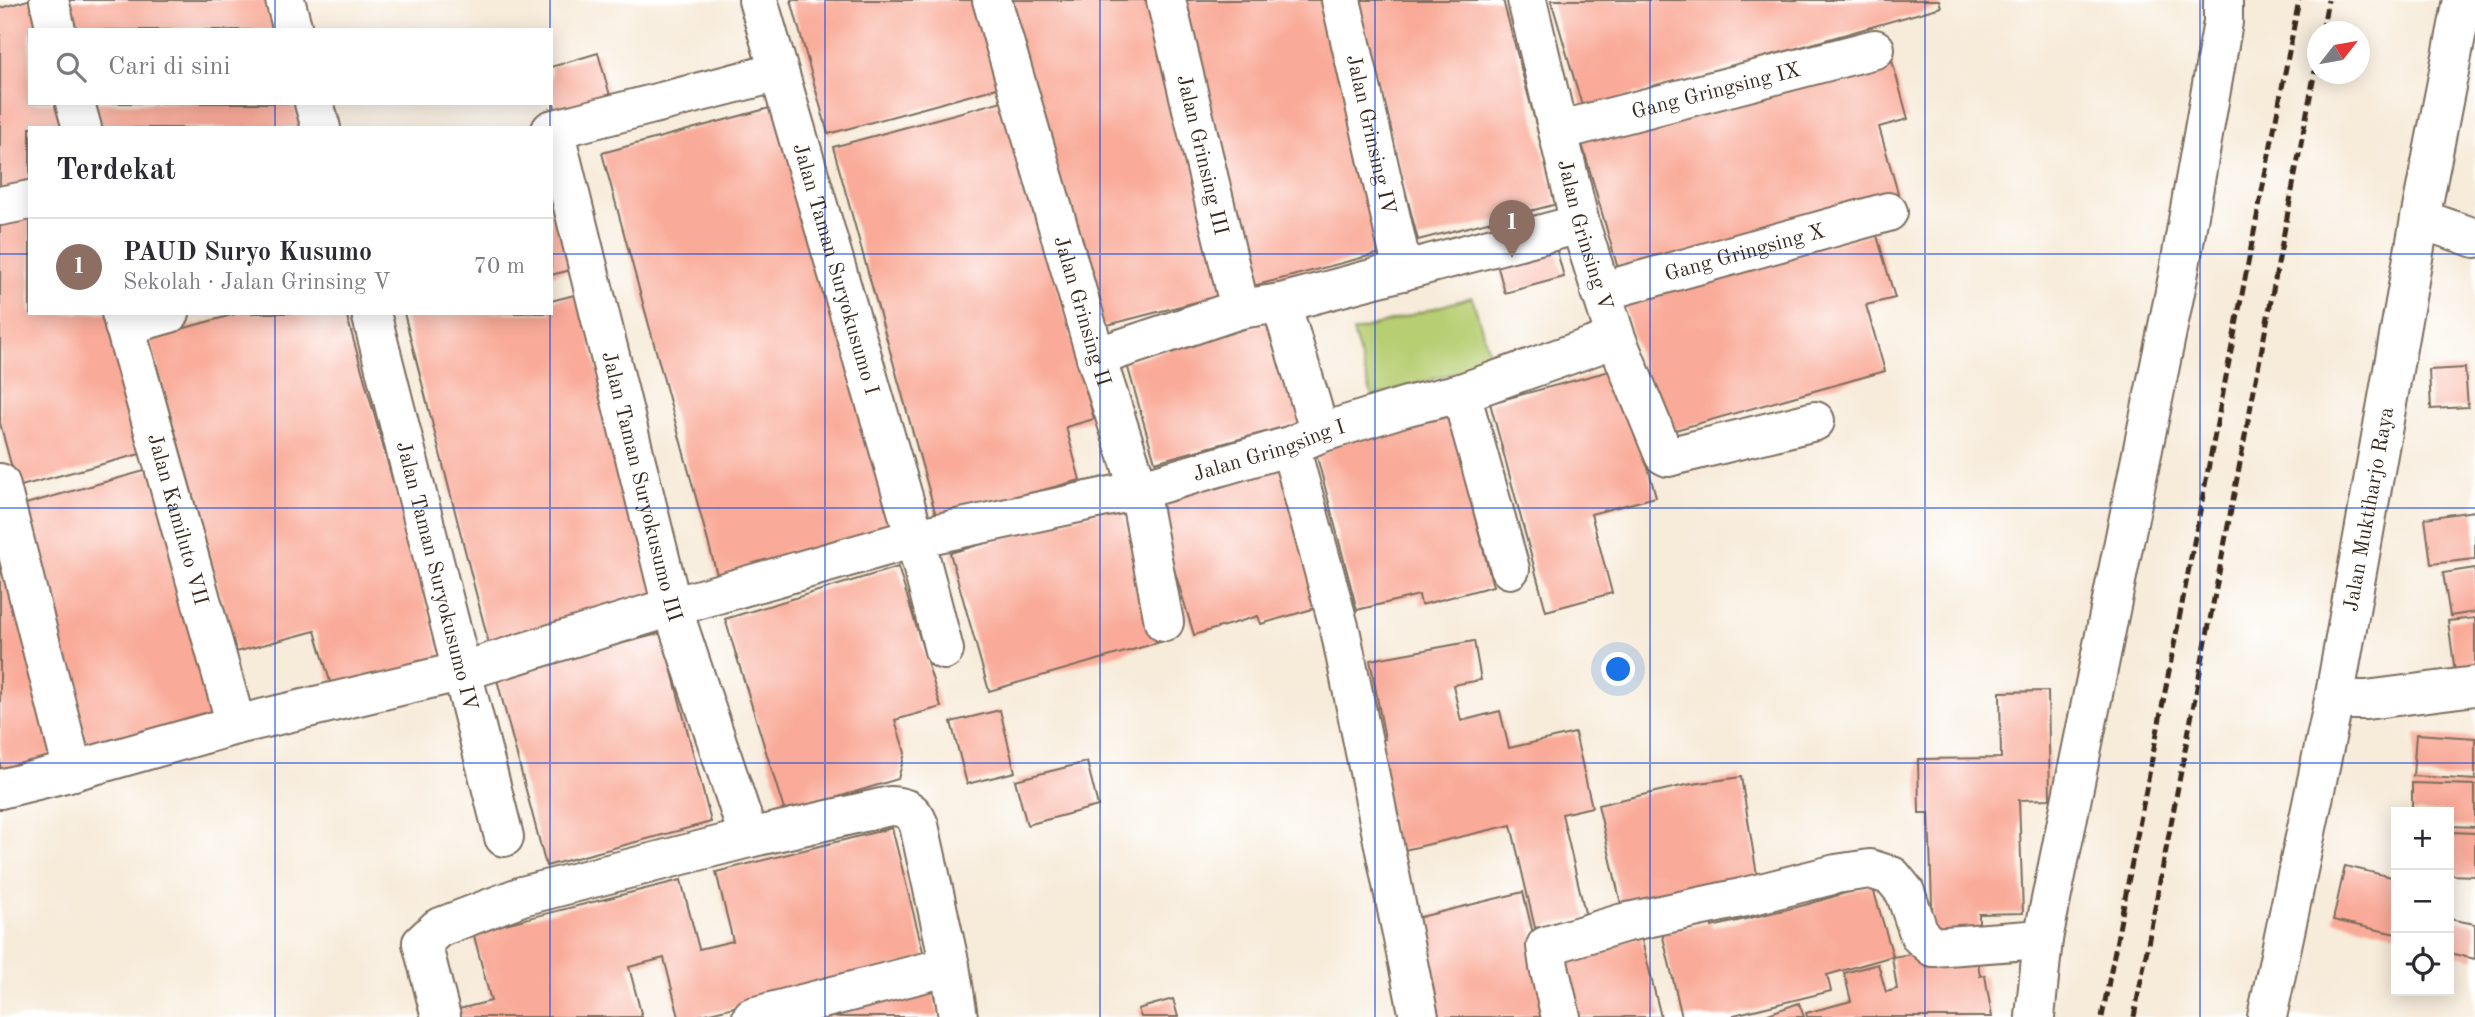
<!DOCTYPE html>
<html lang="id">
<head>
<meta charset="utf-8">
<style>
  :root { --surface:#fff; --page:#f7f7f7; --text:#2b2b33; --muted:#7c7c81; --line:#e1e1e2; --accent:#ea580c }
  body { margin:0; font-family:"Old Standard TT",serif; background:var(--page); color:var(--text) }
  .controls { position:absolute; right:21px; bottom:21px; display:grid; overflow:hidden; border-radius:0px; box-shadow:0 4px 18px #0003 }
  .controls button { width:63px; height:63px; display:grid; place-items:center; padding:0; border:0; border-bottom:2px solid var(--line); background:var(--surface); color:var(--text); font:35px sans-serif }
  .compass { position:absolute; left:2307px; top:21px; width:63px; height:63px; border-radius:50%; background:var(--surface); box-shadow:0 4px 18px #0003; rotate:59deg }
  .you { position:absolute; left:1619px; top:670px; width:24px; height:24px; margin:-18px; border:5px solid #fff; border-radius:50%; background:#1a73e8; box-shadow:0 0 0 10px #1a73e833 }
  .badge { display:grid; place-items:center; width:46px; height:46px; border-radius:50%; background:var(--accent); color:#fff; font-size:23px; font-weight:700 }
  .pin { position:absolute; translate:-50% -58px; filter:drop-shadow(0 2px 4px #0008) }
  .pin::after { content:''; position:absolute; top:37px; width:24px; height:21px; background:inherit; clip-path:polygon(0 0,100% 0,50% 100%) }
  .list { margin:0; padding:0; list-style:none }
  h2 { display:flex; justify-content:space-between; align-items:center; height:91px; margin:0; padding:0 28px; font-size:30px }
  h2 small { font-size:23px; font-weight:400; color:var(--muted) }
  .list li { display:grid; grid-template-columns:46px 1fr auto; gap:21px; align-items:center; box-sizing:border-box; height:98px; padding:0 28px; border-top:2px solid var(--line) }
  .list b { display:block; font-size:26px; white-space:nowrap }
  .list p { margin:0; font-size:23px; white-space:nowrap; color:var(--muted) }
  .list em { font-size:23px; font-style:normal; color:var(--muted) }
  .icon { flex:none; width:38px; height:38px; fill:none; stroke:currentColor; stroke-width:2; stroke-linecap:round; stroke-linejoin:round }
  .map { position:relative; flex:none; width:2475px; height:1017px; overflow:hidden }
  .search { position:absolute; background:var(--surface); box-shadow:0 4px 18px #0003; left:28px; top:28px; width:525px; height:77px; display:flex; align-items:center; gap:18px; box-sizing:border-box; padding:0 24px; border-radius:0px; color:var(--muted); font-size:26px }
  .panel { position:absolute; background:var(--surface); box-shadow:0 4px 18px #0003; left:28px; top:126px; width:525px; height:189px; border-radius:0px }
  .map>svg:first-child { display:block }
</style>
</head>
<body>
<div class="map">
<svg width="2475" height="1017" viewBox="0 0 2475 1017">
  <rect width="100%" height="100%" fill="#fff"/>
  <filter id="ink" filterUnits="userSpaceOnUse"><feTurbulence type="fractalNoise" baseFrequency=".0143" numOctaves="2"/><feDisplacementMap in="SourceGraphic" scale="14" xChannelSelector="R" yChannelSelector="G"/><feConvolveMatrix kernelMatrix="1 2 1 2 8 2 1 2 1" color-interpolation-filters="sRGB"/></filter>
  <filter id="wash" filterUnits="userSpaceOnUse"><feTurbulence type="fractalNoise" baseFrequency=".00686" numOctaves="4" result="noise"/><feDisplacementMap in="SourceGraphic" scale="28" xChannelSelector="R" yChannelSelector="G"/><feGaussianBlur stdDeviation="1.57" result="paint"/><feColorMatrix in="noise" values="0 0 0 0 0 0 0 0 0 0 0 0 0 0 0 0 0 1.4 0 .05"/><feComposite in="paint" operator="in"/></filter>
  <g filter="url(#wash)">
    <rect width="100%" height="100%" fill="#f7ebd9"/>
    <path fill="#b7ce72" stroke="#797c48" stroke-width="2" d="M1472,297L1492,362L1372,397L1353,332Z"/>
    <g id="blocks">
      <g fill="#f9aa98">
        <path d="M28,0H41L50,30H30V103H70L77,128H30V190L0,198V8Z"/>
        <path d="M54,0H265L274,30H63Z"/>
        <path d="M791,0H977L1001,87L828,134Z"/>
        <path d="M1008,0H1156L1231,293L1092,329Z"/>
        <path d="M1180,0H1328L1392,250L1253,286Z"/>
        <path d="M1356,0H1503L1557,204L1418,240Z"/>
        <path d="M1551,0H1939L1941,7L1583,109Z"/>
        <path d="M598,53L611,99L557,115L551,93V67Z"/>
        <path d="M1890,53L1908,119L1879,127L1898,193L1619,272L1581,140Z"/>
        <path d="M1006,100L1094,419L1066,427L1080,480L937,519L833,147Z"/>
        <path d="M83,103H294L301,128H90Z"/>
        <path d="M777,106L894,534L719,582L602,153Z"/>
        <path d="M551,197L571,270L551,275Z"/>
        <path d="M30,211V313H113L151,451L17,487L0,423V219Z"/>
        <path d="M1876,232L1895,298L1866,305L1885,371L1661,434L1624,303Z"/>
        <path d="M1553,236L1564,277L1505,293L1494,253Z"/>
        <path d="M578,294L658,601L489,644L404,313H551V301Z"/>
        <path d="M239,313H346L442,658L332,688L315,631L236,652L149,338Z"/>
        <path d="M1274,321L1302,422L1155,462L1126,361Z"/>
        <path d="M1621,368L1656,497L1591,514L1612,593L1546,611L1490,403Z"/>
        <path d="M2465,368L2468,407L2431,409L2429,370Z"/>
        <path d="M1448,415L1493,586L1421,605L1419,595L1357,610L1315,449Z"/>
        <path d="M1283,464L1326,605L1261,624L1258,616L1194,635L1154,503Z"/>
        <path d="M155,468L223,716L89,752L22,505Z"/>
        <path d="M1121,505L1160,642L989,691L950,553Z"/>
        <path d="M2475,511V559L2431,564L2425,518Z"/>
        <path d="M0,544L61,760L0,777Z"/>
        <path d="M898,567L941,707L895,720L905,753L898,779L785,813L725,619Z"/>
        <path d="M2475,568V612L2450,616L2443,573Z"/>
        <path d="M2475,618V669L2455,672L2448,621Z"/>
        <path d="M662,633L711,822L546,866L496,676Z"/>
        <path d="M1474,641L1481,680L1453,685L1461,721L1500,711L1509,748L1575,733L1592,807L1562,814L1586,917L1535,928L1511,825L1396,852L1376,741L1385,739L1370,660Z"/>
        <path d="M2048,691L2050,799L2019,800L2023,913L1979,914V935L1933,936L1929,813H1919L1918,759L2001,758L2000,692Z"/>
        <path d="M1000,710L1015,772L967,784L951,722Z"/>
        <path d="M2416,734L2475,738V780L2413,776Z"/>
        <path d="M1087,762L1098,806L1027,825L1015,780Z"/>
        <path d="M1741,777L1758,881L1622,908L1598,805L1686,785Z"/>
        <path d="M2412,783L2475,785V827L2449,826V812H2412Z"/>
        <path d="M892,828L925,959L694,1017H679L664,958L629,967L642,1017H461L459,1009L491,1001L473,932L681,880L699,949L733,941L716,872Z"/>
        <path d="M2449,832L2475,833V876L2449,875Z"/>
        <path d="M2345,866L2396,878V934L2333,920Z"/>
        <path d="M1872,885L1893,956L1827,975L1831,991L1734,1015L1735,1017H1682L1662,933L1712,922V927L1805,905Z"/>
        <path d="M1523,892L1553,1017H1428L1404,921Z"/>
        <path d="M2449,919L2475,924V959L2449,953Z"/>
        <path d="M1641,937L1661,1017H1567L1556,958Z"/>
        <path d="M1942,949L1976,950L1980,976L1985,975L1992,1017H1807L1806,1013L1851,1001L1844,973L1878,964L1886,992L1897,989L1892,957Z"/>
        <path d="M932,986L939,1017H810Z"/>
        <path d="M1173,999L1178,1017H1141L1138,1009Z"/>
        <path d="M1799,1003L1804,1017H1770L1768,1014Z"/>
      </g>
    </g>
  </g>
  <g filter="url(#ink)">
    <use href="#blocks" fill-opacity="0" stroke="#7d6e5f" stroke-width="2"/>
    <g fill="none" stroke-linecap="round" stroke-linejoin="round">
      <g stroke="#7d6e5f" stroke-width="42">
        <g id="minor">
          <path d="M49,0L56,30"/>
          <path d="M285,0L293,30"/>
          <path id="s1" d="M758,0L915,538L944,650"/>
          <path id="s2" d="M992,0L1096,357L1139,490L1164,622"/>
          <path id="s3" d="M1166,0L1240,309"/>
          <path id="s4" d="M1341,0L1403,271"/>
          <path id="s5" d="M1527,0L1580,224L1616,338L1664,455L1668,457L1815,421"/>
          <path d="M75,103L82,128"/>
          <path d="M314,103L321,128"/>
          <path id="s6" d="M554,129L672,607L749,838"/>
          <path d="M551,130L779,72"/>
          <path id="s7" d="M1558,131L1875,49"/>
          <path d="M0,206L30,200"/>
          <path d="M2420,219L2475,238"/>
          <path id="s8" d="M1600,292L1888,212"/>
          <path d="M1281,303L1320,433"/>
          <path id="s9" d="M121,313L236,725"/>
          <path id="s10" d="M371,313L504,837"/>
          <path d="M124,326L170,313"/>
          <path d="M1096,357L1240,309L1281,303L1580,224"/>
          <path d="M1461,393L1510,569"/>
          <path d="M1290,446L1341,634L1419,1017"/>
          <path d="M0,483L73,771"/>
          <path d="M2334,700H2366L2475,686"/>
          <path id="s11" d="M0,789L73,771L236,725L463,671L672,607L915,538L1139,490L1290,446L1320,433L1407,406L1461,393L1616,338"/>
          <path d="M441,1017L422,943L438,928L522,896L749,838L890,806C906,807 913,810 919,825L950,966L958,1017"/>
          <path d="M752,1017L950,966"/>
          <path d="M1561,1017L1549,967L1546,946L1623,923L1741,898L1836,874L1870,869L1892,876L1905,892L1920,936L1933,947L2043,939"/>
          <path d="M2035,1017L2043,939L2178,277L2223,22V0"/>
          <path id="s12" d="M2267,1017L2334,700L2420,219L2463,0"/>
        </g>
      </g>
      <use href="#minor" stroke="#fff" stroke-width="38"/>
      <g stroke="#3b2a1e" stroke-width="5" stroke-dasharray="10 5" stroke-linecap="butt">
        <path d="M2322,32L2328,0"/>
        <path d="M2102,1017L2299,0"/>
        <path d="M2134,1017L2318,55"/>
      </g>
    </g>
  </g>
  <path fill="none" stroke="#1d4ed8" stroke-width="2" stroke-opacity="0.55" d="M275,0V30M550,0V30M825,0V1017M1100,0V1017M1375,0V1017M1650,0V1017M1925,0V1017M2200,0V1017M275,103V128M550,103V128M0,254H30M551,254H2475M275,313V1017M550,313V1017M0,508H2475M0,763H2475"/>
  <g text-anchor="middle" stroke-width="6" stroke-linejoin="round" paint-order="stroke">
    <g font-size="21" fill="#3b2a1e" stroke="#fff">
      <text dy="7" stroke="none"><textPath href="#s7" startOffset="163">Gang Gringsing IX</textPath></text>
      <text dy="7" stroke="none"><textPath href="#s4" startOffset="138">Jalan Grinsing IV</textPath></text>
      <text dy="7" stroke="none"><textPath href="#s3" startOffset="159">Jalan Grinsing III</textPath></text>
      <text dy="7" stroke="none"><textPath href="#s5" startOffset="242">Jalan Grinsing V</textPath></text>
      <text dy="7" stroke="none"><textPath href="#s8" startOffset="150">Gang Gringsing X</textPath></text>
      <text dy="7" stroke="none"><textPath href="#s1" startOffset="280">Jalan Taman Suryokusumo I</textPath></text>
      <text dy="7" stroke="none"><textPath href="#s2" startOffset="324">Jalan Grinsing II</textPath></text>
      <text dy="7" stroke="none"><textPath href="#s11" startOffset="1314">Jalan Gringsing I</textPath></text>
      <text dy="7" stroke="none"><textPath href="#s6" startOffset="368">Jalan Taman Suryokusumo III</textPath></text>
      <text dy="7" stroke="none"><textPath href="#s12" startOffset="518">Jalan Muktiharjo Raya</textPath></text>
      <text dy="7" stroke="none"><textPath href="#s9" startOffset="214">Jalan Kamiluto VII</textPath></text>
      <text dy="7" stroke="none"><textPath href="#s10" startOffset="271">Jalan Taman Suryokusumo IV</textPath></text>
    </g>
  </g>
</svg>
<div class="controls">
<button>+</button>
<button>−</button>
<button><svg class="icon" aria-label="locate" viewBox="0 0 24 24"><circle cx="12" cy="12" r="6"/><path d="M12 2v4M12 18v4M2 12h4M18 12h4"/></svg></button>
</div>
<svg class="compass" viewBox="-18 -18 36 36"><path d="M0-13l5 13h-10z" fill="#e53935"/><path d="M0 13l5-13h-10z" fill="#7c7c81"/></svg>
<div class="you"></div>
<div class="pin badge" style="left:1512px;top:258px;background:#8d6e63">1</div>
<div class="search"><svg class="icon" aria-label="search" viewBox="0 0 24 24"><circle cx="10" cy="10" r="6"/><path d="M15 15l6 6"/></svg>Cari di sini</div>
<section class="panel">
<h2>Terdekat<small></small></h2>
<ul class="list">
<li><span class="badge" style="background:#8d6e63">1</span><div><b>PAUD Suryo Kusumo</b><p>Sekolah · Jalan Grinsing V</p></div><em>70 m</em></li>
</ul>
</section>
</div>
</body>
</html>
